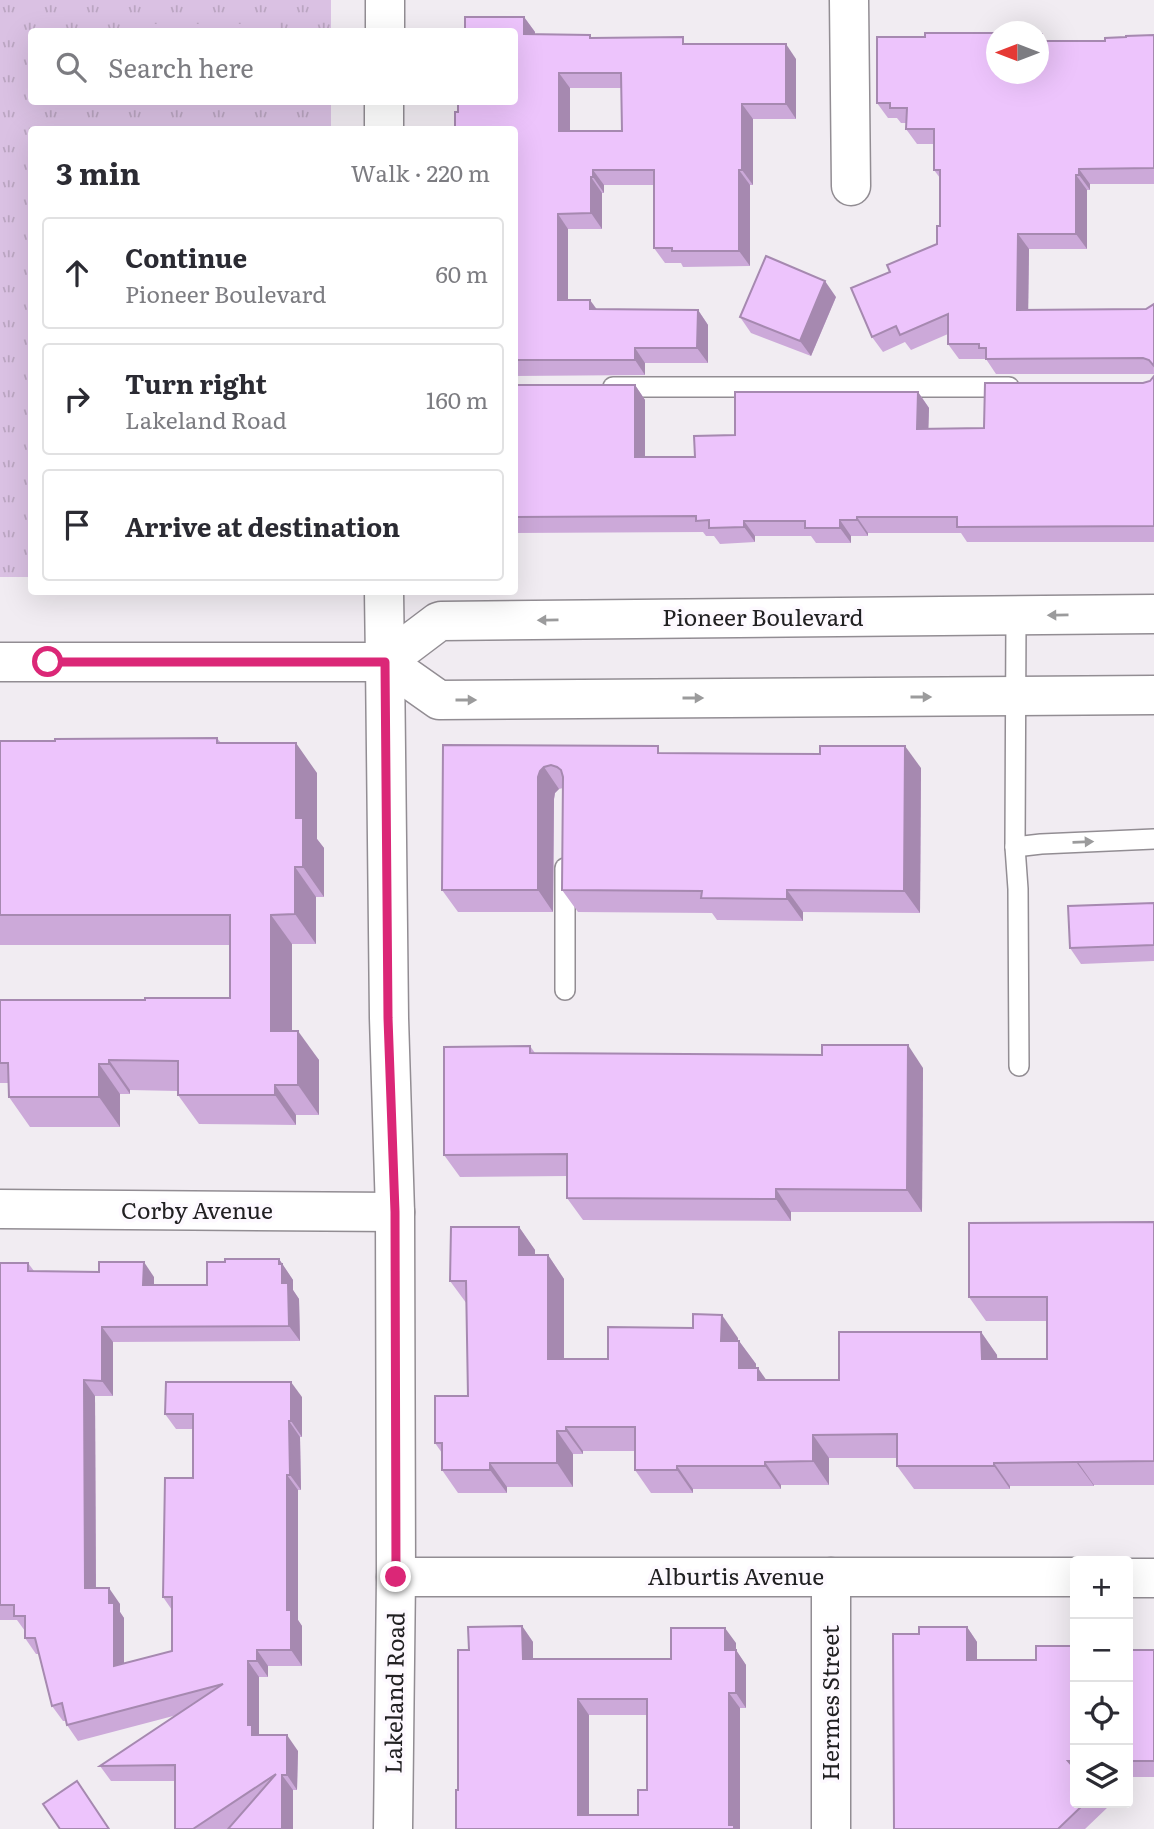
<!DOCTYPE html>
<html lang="en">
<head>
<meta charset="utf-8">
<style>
  :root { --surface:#fff; --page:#f7f7f7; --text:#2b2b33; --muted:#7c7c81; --line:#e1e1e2 }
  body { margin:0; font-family:Literata,serif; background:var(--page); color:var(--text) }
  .controls { position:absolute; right:21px; bottom:21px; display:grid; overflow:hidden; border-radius:7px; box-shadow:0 7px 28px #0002 }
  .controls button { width:63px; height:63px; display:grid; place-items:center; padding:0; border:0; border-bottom:2px solid var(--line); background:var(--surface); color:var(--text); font:35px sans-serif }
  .compass { position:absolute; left:986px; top:21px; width:63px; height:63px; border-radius:50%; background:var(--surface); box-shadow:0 7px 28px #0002; rotate:270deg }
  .stop { position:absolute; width:21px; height:21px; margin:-16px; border:5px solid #db2777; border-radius:50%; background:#fff }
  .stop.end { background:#db2777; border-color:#fff; box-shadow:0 2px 7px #0008 }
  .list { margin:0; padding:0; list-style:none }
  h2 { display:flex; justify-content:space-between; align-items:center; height:91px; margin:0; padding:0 28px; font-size:30px }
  h2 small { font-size:23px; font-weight:400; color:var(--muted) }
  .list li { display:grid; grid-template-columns:46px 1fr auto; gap:21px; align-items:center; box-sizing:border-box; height:112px; margin:0 14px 14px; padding:0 14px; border:2px solid var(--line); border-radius:7px }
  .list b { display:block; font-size:26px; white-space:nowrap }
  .list p { margin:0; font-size:23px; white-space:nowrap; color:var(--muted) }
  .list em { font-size:23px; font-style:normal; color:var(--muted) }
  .icon { flex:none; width:38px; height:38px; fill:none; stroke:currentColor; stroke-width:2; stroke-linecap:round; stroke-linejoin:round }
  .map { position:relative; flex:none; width:1154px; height:1829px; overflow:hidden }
  .search { position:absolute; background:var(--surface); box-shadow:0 7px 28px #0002; left:28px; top:28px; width:490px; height:77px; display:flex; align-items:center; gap:18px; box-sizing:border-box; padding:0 24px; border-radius:7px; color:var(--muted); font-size:26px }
  .panel { position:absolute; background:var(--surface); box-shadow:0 7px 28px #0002; left:28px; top:126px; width:490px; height:469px; border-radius:7px }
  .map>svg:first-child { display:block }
</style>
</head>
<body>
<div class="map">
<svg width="1154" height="1829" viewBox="0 0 1154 1829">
  <defs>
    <pattern id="grass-tufts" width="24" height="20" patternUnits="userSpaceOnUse" patternTransform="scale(1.75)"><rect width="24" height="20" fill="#dac1e3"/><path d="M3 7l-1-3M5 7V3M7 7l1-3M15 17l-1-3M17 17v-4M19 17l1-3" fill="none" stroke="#bba6c2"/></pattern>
  </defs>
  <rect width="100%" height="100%" fill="#f1ecf2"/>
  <path fill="url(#grass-tufts)" d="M0,0H331V31L32,32V102H331V129L32,130L31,577H0Z"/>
  <g fill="#dac1e3">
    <rect x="136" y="24" width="144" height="7"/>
    <path d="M135,102H279V110L135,109Z"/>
  </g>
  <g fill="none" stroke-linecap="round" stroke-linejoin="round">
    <g stroke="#928d93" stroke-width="22">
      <g id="service">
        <path d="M613,387H1009"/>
        <path d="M1016,616L1015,847L1018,889L1019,1066"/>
        <path d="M1015,847L1041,844L1154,839"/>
        <path d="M565,990V868"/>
      </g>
    </g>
    <g stroke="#928d93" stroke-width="41">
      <g id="minor">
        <path d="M849,0L851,186"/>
        <path d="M385,662L389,1018L395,1212L396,1577L393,1829"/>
        <path d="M0,1209L395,1212"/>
        <path d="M396,1577H1075"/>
        <path d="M831,1577V1829"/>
        <path d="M1128,1578H1154"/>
      </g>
    </g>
    <g stroke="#928d93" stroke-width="41">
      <g id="tertiary">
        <path d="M385,32V0"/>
        <path d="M384,130V102"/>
        <path d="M384,592L385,662"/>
      </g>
    </g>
    <g stroke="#928d93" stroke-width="41">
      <g id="primary">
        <path d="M0,662H385L439,700L1154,695"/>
        <path d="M385,662L438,622L441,621L1154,614"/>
      </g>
    </g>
    <use href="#service" stroke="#fff" stroke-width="19"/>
    <use href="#minor" stroke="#fff" stroke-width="38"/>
    <use href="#tertiary" stroke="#fff" stroke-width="38"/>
    <use href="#primary" stroke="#fff" stroke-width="38"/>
  </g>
  <g fill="#cca9d9" fill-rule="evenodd">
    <path d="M524,17L535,32V34L688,44L796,59V119H753V185H750V266L683,267L681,263H665L654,248V185H604V193H602V229H568V300L597,309L698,310L708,325V363H645V375L514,376V130L458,112ZM570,88H621L622,131H570Z"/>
    <path d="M1154,35V184H1090V190H1087V249H1029L1028,310L1146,309L1154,304V374H996L986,359H959L948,344V334L911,350L905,342L883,352L872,337L890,272L937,244L940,226V178L934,170V144H917L906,129V123H901L897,118H888L877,103L1046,41H1105L1126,37Z"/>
    <path d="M836,297L811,356L751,333L740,317Z"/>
    <path d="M1154,376V542H967L961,533H868V536H851V543H816L811,536H755V542L720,544L714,536H706L703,532L514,533V385H635L645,400V457H695L735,435L918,392L929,408L928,429L984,428L1143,383L1150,381Z"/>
    <path d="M217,738L221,743L317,773V839L324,848V897H316V944H292V1031L319,1060V1115H296V1125L199,1124L178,1095V1091L130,1090V1094H120V1127H30L9,1097L8,1083H0V1000H145L230,998V945H0V741Z"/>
    <path d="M443,745L663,753L921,768L920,913L803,912V921L717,920L712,913L578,912L562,890L563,788L559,789L555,793L554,799L553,912H458L442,890Z"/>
    <path d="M1154,903V961L1081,964L1070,948Z"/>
    <path d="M530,1046L535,1053L923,1068L922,1212H791V1221L583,1220L567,1198V1176L460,1177L444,1155Z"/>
    <path d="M1154,1222V1485H1094V1486H1010V1489H914L897,1466V1458H829V1485H781V1489H693V1493H651L635,1470V1451H583V1454H573V1487H507V1493H458L442,1470V1453L435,1443L468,1396L467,1304L450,1281L519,1227L535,1250V1255H548L564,1279V1359H608L738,1338V1341H739L756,1364V1368L766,1380H839L981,1332L997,1355V1359H1047V1321H986L969,1297Z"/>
    <path d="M279,1259L293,1280V1290L299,1299L300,1341L113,1342V1396H95L96,1588L120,1604V1612L124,1618V1663L172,1651V1610L163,1597L193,1478V1429H176L165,1414L302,1397V1437H300L301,1490H298V1620L302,1626V1666H268V1677H259V1734L298,1751L297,1790H293V1829L230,1827L227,1829H175V1781H111L100,1766L177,1715L78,1741L67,1725L66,1721H63L52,1706L39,1654H36L25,1638V1631L17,1620H0V1263H28L34,1271L154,1277V1285H207L225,1262Z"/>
    <path d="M522,1626L533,1642V1659H671L736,1643V1650L746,1665V1708H740V1829H456L458,1790L469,1650ZM589,1715H647V1790L638,1815H589Z"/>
    <path d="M967,1627L977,1642V1660H1036L1075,1646V1803H1105L1108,1807L1085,1829H894L919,1634Z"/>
    <rect x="1128" y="1650" width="26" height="127"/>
  </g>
  <g fill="#a689b0">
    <path d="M524,17L535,32L534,49L524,34Z"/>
    <path d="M786,44L796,59V119L786,104Z"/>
    <path d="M559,73L570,88V146L559,131Z"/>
    <path d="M742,104L753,119V185L742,170Z"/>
    <path d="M1079,169L1090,184V190L1079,175Z"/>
    <path d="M593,170L604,185V193L593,177Z"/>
    <path d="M739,170L750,185V266L739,251Z"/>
    <path d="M1076,175L1087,190V249L1076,234Z"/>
    <path d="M591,177L602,193V229L591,213Z"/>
    <path d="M558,214L568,229V315L558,300Z"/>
    <path d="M1018,234L1029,249L1028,325L1017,310Z"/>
    <path d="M825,281L836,297L811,356L800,341Z"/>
    <path d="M590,300L601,315L590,309Z"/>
    <path d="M698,310L708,325V363L697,348Z"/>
    <path d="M635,348L645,363V375L635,360Z"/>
    <path d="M635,385L645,400V473L635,457Z"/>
    <path d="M918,392L929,408L928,445L917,429Z"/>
    <path d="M857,517L868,533V536L857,520Z"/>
    <path d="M840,520L851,536V543L840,528Z"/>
    <path d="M744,521L755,536V542L744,527Z"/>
    <path d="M296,743L317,773V839L324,848V897L303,867L296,818Z"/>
    <path d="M905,746L921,768L920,913L904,891Z"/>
    <path d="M544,767L559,789L555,793L554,799L553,912L538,890V777L540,771Z"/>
    <path d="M295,867L316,897V944L295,914Z"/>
    <path d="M787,890L803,912V921L787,899Z"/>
    <path d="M271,915L292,944V1060L271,1031Z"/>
    <path d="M298,1031L319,1060V1115L298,1085Z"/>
    <path d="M908,1045L923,1068L922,1212L907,1190Z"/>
    <path d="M109,1060L130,1090V1094L109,1064Z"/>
    <path d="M99,1064L120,1094V1127L99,1097Z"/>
    <path d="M275,1085L296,1115V1125L275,1095Z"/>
    <path d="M776,1189L791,1212V1221L776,1199Z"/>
    <path d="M519,1227L535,1250V1279L519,1255Z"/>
    <path d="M548,1255L564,1279V1383L548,1359Z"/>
    <path d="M279,1259L293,1280V1290L299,1299L300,1341L289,1326Z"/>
    <path d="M144,1262L154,1277V1300L143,1285Z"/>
    <path d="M722,1315L738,1338V1364L721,1341Z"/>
    <path d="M102,1327L113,1342V1396L102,1381Z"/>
    <path d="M981,1332L997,1355L999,1382L982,1359Z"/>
    <path d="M739,1341L756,1364V1391L739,1368Z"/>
    <path d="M758,1368L774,1391L758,1380Z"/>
    <path d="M84,1380L95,1396L96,1604L85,1588Z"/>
    <path d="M291,1382L302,1397V1437L291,1421Z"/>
    <path d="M289,1421L300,1437L301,1490L290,1475Z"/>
    <path d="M566,1427L583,1451V1454L566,1431Z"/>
    <path d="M557,1431L573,1454V1487L557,1463Z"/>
    <path d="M813,1435L829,1458V1485L813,1461Z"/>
    <path d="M1077,1461L1094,1485V1486L1077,1463Z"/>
    <path d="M765,1462L781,1485V1489L765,1466Z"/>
    <path d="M490,1463L507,1487V1493L490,1470Z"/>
    <path d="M994,1463L1010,1486V1489L994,1466Z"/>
    <path d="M677,1466L693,1489V1493L677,1470Z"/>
    <path d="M287,1475L298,1490V1620L302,1626V1666L291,1650L287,1610Z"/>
    <path d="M109,1588L120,1604V1612L124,1618V1682L114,1666Z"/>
    <path d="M522,1626L533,1642V1675L523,1659Z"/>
    <path d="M967,1627L977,1642V1675L967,1660Z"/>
    <path d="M725,1628L736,1643V1650L746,1665V1708L736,1693L725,1650Z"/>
    <path d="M257,1650L268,1666V1677L257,1661Z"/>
    <path d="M248,1661L259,1677V1734L263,1740L252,1735L248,1725Z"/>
    <path d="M729,1693L740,1708V1829H732L729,1825Z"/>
    <path d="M578,1699L589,1715V1829L578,1815Z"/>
    <path d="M287,1735L298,1751L297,1790L287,1775Z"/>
    <path d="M282,1775L293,1790V1829H282Z"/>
  </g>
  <g fill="#edc4fc" stroke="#a689b0" stroke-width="2" fill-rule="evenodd">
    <path d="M465,17H524V34L590,35V38L683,37V44H786V104H742V170H739V251H672V248H654V170H593V177H591V213L558,214V300H590V309L698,310L697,348H635V360H514V130H455V112H458V102H514V32H465ZM559,73H621L622,131H559Z"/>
    <path d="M925,33H997V74H1039V34H1042V41H1105V38L1126,37V36L1154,35V168L1079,169V175H1076V234H1018L1017,310L1146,309L1154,304V366L1149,360L1143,358L986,359V348H979V344H948V314L900,335L896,326L872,337L851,288L890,272L887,265L937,244V226H940V170H934V129H906L907,108H890V103H877V37H925Z"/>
    <path d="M766,256L825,281L800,341L740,317Z"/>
    <path d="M1154,376V526L957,527V517H857V520H840V528H805V521H744V527L709,528V520L696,521V516L514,517V385H635V457H695L694,436L735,435V392H918L917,429L984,428L985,383H1143L1150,381Z"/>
    <path d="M217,738V743H296V818H303V867H295V914L271,915V1031H298V1085H275V1095H178V1061L109,1060V1064H99V1097H9L8,1063H0V1000H145V998H230V915H0V741H55V739Z"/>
    <path d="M443,745L658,746V753L820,754V746H905L904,891L787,890V899L701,898L702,891L562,890L563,777L561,770L557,767L551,765L544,767L540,771L538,777V890H442Z"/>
    <path d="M1154,903V945L1070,948L1068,906Z"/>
    <path d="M822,1045H908L907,1190L776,1189V1199L567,1198V1154L444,1155V1047L530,1046V1053L822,1055Z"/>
    <path d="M1154,1222V1461L994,1463V1466H897V1434L813,1435V1461L765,1462V1466H677V1470H635V1427H566V1431H557V1463H490V1470H442V1443H435V1396H468L466,1281H450L451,1227H519V1255H548V1359H608V1327L693,1328V1314L722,1315L721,1341H739V1368H758V1380H839V1332H981L982,1359H1047V1297H969V1223Z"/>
    <path d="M225,1259H279V1264H282V1283H288L289,1326L102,1327V1381L84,1380L85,1588H109V1603H114V1666L172,1651V1597H163L165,1478H193V1414H165L166,1382H291V1421H289L290,1475H287V1610H291V1650H257V1661H248V1725H252V1735H287V1775H282V1829H228L276,1774L193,1829H175V1765L100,1766L223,1684L67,1725L62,1703L52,1706L35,1638H25V1616H14V1605H0V1263H28V1271L99,1272V1262H144L143,1285H207V1262H225Z"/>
    <path d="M522,1626L523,1659H671V1628H725V1650H736V1693H729V1825H734V1829H456V1790H458V1650H469L468,1627ZM578,1699H647V1790H638V1815H578Z"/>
    <path d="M919,1627H967V1660H1036V1646H1075V1761H1068L1075,1769V1803H1085L1058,1829H894L893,1634H919Z"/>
    <rect x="1128" y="1650" width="26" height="111"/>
    <path d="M77,1781L109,1829H60L43,1804Z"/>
  </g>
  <defs><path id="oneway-solid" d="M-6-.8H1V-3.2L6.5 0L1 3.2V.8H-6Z" transform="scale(1.75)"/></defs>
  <g fill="#9b9b9c">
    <use href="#oneway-solid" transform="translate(1058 615) rotate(179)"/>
    <use href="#oneway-solid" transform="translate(548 620) rotate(179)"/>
    <use href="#oneway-solid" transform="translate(921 697)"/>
    <use href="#oneway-solid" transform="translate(693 698)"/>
    <use href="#oneway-solid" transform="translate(466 700)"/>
    <use href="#oneway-solid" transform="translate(1083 842) rotate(-2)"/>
  </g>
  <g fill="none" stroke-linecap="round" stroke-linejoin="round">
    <path stroke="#db2777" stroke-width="9" d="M48,662H385L388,1018L395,1212L396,1577"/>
  </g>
  <g text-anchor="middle" stroke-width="7" stroke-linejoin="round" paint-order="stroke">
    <g font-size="23" fill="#212022" stroke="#fdf9ff">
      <text x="763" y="626">Pioneer Boulevard</text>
      <text x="197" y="1219">Corby Avenue</text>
      <text x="736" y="1585">Alburtis Avenue</text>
      <text transform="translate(395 1693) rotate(-89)" y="8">Lakeland Road</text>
      <text transform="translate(831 1703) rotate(-90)" y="8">Hermes Street</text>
    </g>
  </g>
</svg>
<div class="controls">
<button>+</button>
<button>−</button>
<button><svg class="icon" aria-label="locate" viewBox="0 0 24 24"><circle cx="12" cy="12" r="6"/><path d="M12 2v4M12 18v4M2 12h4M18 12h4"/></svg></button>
<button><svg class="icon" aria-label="layers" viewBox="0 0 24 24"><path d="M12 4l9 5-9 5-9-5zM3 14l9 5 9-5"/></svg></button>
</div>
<svg class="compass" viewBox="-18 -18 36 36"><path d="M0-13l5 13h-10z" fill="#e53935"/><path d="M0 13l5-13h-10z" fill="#7c7c81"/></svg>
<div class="stop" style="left:48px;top:662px"></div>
<div class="stop end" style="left:396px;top:1577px"></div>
<div class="search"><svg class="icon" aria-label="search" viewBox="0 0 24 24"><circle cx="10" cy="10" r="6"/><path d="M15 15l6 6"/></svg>Search here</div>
<section class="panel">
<h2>3 min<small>Walk · 220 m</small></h2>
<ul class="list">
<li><svg class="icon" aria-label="ahead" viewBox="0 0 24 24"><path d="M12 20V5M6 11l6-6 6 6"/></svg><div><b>Continue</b><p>Pioneer Boulevard</p></div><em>60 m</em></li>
<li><svg class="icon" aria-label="right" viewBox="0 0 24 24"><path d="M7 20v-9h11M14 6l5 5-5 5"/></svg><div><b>Turn right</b><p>Lakeland Road</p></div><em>160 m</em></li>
<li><svg class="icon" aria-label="arrive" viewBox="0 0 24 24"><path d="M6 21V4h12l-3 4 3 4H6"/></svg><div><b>Arrive at destination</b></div></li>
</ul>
</section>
</div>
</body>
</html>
